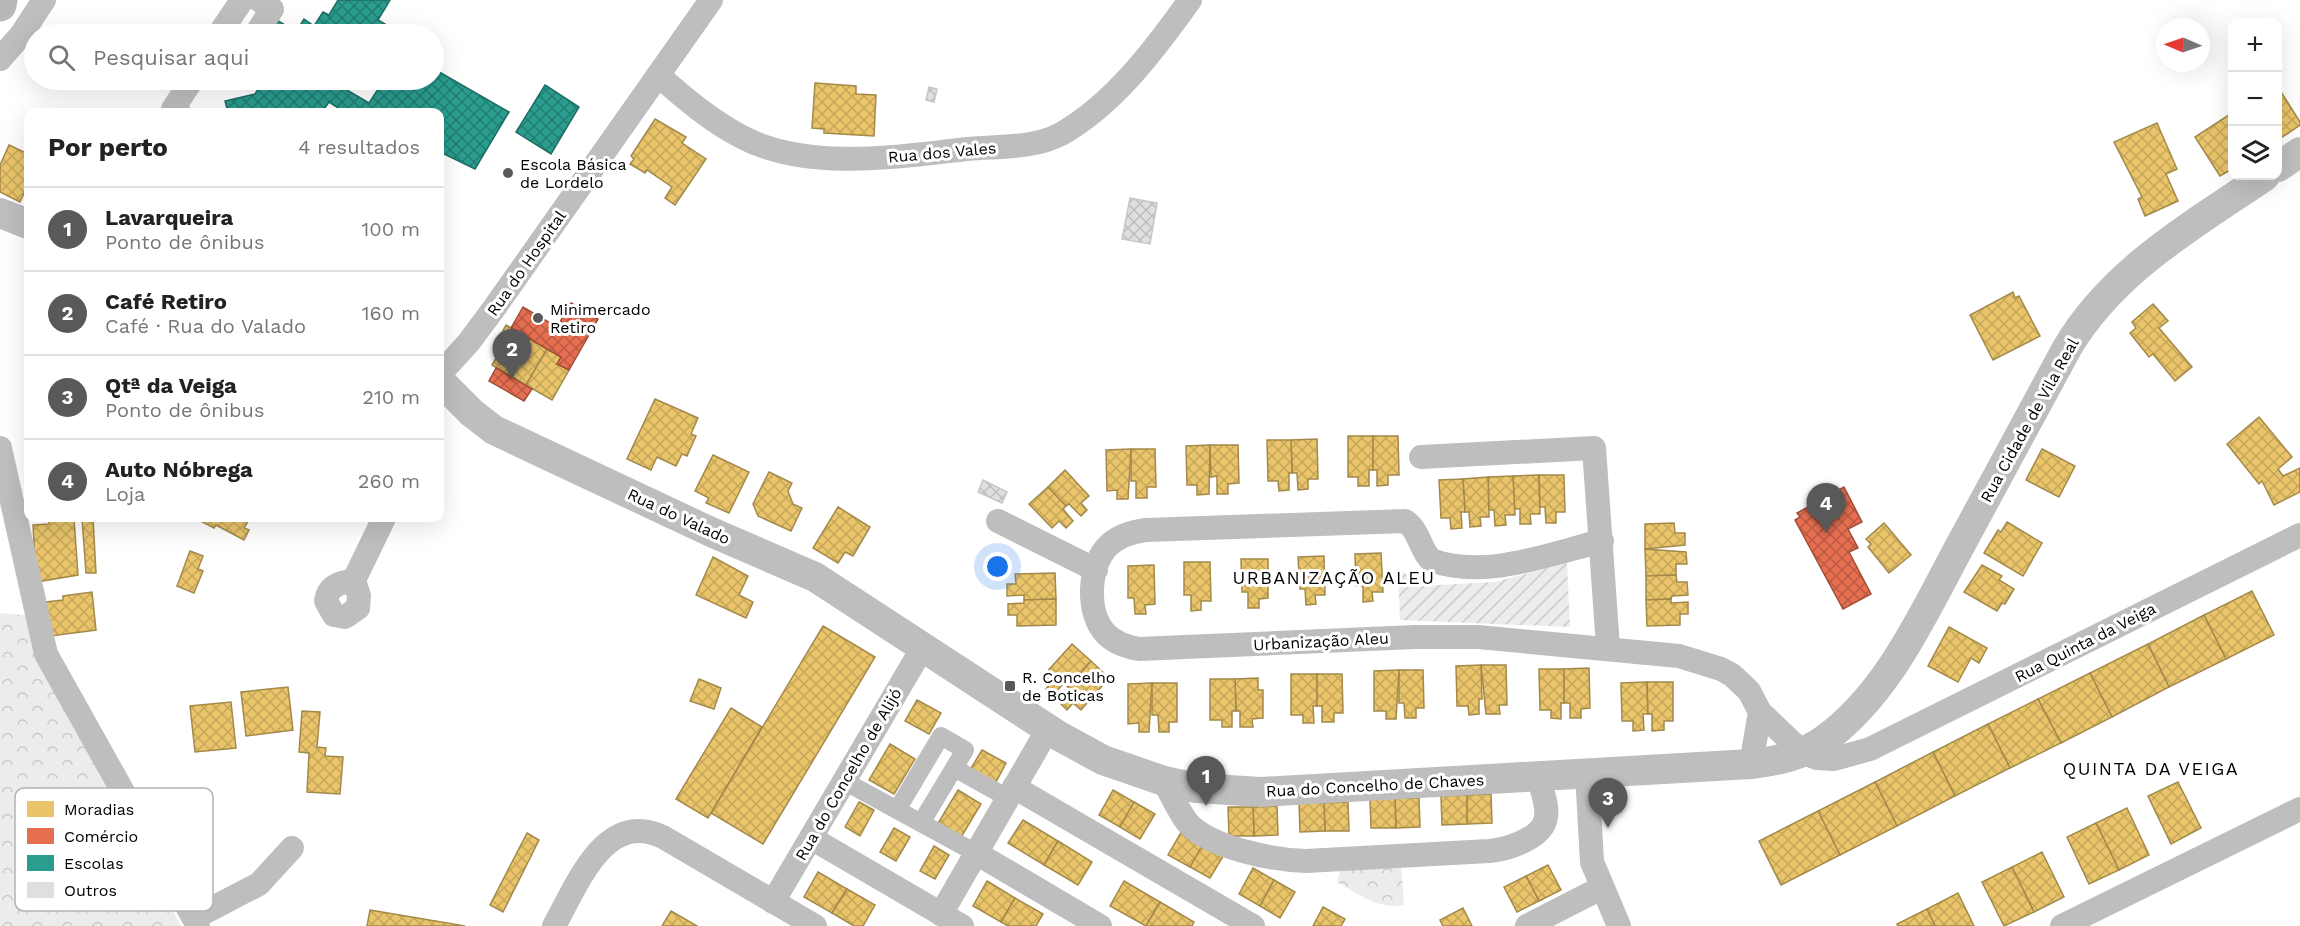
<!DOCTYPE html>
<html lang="pt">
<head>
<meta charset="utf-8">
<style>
  :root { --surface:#fff; --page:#f2f2f2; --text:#222; --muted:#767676; --line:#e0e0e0; --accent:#595959 }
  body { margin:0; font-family:"Work Sans",sans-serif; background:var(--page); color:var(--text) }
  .controls { position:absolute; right:18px; top:18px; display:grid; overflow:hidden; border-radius:12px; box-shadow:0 6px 24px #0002 }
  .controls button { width:54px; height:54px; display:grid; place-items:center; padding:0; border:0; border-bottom:2px solid var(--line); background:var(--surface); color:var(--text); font:30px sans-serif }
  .compass { position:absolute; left:2156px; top:18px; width:54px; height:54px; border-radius:50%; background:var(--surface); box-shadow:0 6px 24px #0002; rotate:272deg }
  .you { position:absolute; left:998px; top:567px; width:21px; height:21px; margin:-15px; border:4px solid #fff; border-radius:50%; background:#1a73e8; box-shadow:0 0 0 9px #1a73e833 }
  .badge { display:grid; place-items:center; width:39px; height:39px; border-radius:50%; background:var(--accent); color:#fff; font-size:20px; font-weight:700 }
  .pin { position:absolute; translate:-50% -50px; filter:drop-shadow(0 2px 3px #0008) }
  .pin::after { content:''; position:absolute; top:32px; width:21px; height:18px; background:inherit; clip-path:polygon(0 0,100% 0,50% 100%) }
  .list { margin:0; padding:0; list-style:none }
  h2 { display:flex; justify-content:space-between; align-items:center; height:78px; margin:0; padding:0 24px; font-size:26px }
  h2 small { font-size:20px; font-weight:400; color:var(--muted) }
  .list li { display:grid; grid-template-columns:39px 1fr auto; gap:18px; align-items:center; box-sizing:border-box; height:84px; padding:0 24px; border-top:2px solid var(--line) }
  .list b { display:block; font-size:22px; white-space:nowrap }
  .list p { margin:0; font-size:20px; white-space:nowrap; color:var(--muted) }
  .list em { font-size:20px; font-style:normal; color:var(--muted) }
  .icon { flex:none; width:33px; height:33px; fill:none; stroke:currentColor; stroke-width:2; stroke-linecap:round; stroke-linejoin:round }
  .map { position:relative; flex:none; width:2300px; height:926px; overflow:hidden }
  .search { position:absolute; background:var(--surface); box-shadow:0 6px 24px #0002; left:24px; top:24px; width:420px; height:66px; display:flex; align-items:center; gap:15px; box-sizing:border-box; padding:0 21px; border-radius:33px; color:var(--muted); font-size:22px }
  .panel { position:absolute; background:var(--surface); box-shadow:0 6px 24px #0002; left:24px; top:108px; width:420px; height:414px; border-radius:12px }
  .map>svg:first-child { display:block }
</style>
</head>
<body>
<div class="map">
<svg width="2300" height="926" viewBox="0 0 2300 926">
  <defs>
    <pattern id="forest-crowns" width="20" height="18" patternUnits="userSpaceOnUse" patternTransform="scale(1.5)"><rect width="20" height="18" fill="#ececec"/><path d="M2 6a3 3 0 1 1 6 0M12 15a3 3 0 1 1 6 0" fill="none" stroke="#c9c9c9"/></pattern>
    <pattern id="garden-furrows" width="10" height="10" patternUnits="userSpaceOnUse" patternTransform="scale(1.5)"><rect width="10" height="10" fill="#ececec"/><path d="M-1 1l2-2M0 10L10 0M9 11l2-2" fill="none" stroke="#c9c9c9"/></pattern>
    <pattern id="homes-cross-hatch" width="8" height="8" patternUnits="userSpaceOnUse" patternTransform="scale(1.5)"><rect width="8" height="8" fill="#e9c46a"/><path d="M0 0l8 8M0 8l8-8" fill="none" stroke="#c6a75a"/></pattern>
    <pattern id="shops-cross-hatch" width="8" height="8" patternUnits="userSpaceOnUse" patternTransform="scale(1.5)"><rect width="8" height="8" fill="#e76f51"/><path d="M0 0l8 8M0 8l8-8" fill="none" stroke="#b95941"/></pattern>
    <pattern id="schools-cross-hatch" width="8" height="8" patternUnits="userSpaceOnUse" patternTransform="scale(1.5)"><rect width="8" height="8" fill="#2a9d8f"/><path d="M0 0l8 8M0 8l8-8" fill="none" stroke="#227e72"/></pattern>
    <pattern id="building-cross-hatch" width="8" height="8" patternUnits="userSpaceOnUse" patternTransform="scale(1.5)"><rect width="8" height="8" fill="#dfdfdf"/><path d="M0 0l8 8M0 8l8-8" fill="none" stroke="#bebebe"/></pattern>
  </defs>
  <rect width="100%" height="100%" fill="#fff"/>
  <g fill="url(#forest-crowns)">
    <path d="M0,613L32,616L56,692L181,926H0Z"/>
    <path d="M1401,864L1404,905C1378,910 1359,894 1337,882L1341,867Z"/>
  </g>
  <path fill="url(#garden-furrows)" d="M1567,563L1570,627L1400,620L1398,568L1420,586L1495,582Z"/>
  <g fill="url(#homes-cross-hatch)" stroke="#a3894a" stroke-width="1.5">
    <path d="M815,83L856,86V94L876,95L874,136L824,133V129L812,128Z"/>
    <path d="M2278,87L2300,122V125L2278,140Z"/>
    <path d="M2232,113V169L2220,176L2195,137Z"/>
    <path d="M655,119L686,137L682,143L706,159L675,205L665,198L672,187L647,170L645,173L630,164L634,159L631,156Z"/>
    <path d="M2157,123L2177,169L2166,174L2178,201L2145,216L2138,199L2142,197L2114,142Z"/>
    <path d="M9,145L28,154V185L20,202L0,192V165Z"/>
    <path d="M2013,292L2015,298L2019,296L2040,336L1993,360L1970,315Z"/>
    <path d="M2153,304L2168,321L2159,328L2192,367L2175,381L2153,354L2149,357L2130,333L2136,328L2132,322Z"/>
    <path d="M506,325L547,349L526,385L492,365L502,348L496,344Z"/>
    <path d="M547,349L561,357L557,364L569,370L552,400L526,385Z"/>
    <path d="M655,399L698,418L691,434L696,436L687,456L682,454L676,466L657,457L651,470L627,459Z"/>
    <path d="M2259,417L2292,457L2278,469L2283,476L2300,468V492L2274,505L2262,481L2259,484L2227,444Z"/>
    <path d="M1348,436H1373V470H1369V486H1358V477H1348Z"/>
    <path d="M1373,436H1398L1399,475H1388V485L1377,486V470H1373Z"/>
    <path d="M1317,439L1318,479H1308V489L1298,490L1297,473H1292L1291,440Z"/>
    <path d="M1267,440H1291L1292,473H1289V490L1279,491L1278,481H1268Z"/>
    <path d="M1210,445H1238L1239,483L1228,484V494H1217V476L1211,477Z"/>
    <path d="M1210,445L1209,494L1197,495V485H1187L1186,446Z"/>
    <path d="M1131,449H1155L1156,487H1147V498H1136V481H1131Z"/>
    <path d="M1131,449L1128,499H1117V490L1107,491L1106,450Z"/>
    <path d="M2042,449L2075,466L2059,497L2026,480Z"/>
    <path d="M713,455L749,472L729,513L706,503L709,498L695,491Z"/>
    <path d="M1065,470L1089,496L1081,503L1087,510L1081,516L1069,504L1066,506L1048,487Z"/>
    <path d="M769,472L792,483L788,491L793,504L802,508L791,531L758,516L753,504Z"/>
    <path d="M1539,475L1540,514H1530L1531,524H1520V509H1514L1513,476Z"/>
    <path d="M1539,475H1564L1565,512H1556V523H1546L1545,507H1540Z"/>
    <path d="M1513,476L1515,515H1505L1506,525L1495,526L1494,510H1489L1488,477Z"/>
    <path d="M1488,477L1489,517H1480L1481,526L1470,527L1469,512H1465L1463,479Z"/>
    <path d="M1463,479L1465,512H1461L1462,528L1451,529L1450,518H1441L1439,480Z"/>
    <path d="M1048,487L1066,506L1063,509L1073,521L1066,528L1059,521L1052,528L1029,504Z"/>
    <path d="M838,507L870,527L853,556L845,552L838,563L813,548Z"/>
    <path d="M82,518H93L96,573H86Z"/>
    <path d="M195,518H250L244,528L249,530L244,540L216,525L214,528Z"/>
    <path d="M74,519L78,575L36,582L33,525L49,524V521Z"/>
    <path d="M2007,522L2042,543L2023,576L1984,553L1998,530L2001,532Z"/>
    <path d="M1674,523L1675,533H1685V545L1645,549V524Z"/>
    <path d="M1884,523L1911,555L1889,573L1868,547L1871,544L1866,539Z"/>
    <path d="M1645,549L1686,552L1687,564H1676V575L1646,576Z"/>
    <path d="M190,551L203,556L198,569L203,571L194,593L177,586Z"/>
    <path d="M1381,553L1383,592H1372L1373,601L1363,602V586H1356L1355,554Z"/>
    <path d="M1324,556L1325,595H1315L1316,604L1306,605L1305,589H1300L1298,557Z"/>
    <path d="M713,557L748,576L739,595L753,602L746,618L696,595Z"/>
    <path d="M1241,559H1268V598L1259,599V608H1248V592H1242Z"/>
    <path d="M1184,562H1210L1211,601H1201V610L1191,611V595H1184Z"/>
    <path d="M1154,565L1155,604L1145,605L1146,614H1135L1134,598H1128V566Z"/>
    <path d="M1982,565L2002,576L1999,580L2014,589L2005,604L2002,603L1997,611L1964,592Z"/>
    <path d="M1055,573L1056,599L1024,600V595L1007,596V584H1016L1015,574Z"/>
    <path d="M1676,575L1677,582H1687L1688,595L1672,596L1671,599L1646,600V576Z"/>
    <path d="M2252,591L2274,635L2226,659L2204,615Z"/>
    <path d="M92,592L96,630L51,636L46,602L63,600V596Z"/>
    <path d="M1056,599V625L1017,626V615H1008V604L1024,603V600Z"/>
    <path d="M1671,599V603L1688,602V614H1680V625L1647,626L1646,600Z"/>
    <path d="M2204,615L2226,659L2169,687L2148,644Z"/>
    <path d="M823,626L875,657L763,844L711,813Z"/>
    <path d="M1949,627L1987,648L1979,663L1971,658L1958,682L1928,666Z"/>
    <path d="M1072,644L1091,661L1068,687L1064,683L1053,695L1046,689L1052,682L1044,675Z"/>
    <path d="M2148,644L2169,687L2112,717L2090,673Z"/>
    <path d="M1091,661L1109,678L1081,710L1073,703L1067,710L1059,702L1071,689L1068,687Z"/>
    <path d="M1481,665H1506L1507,705H1499L1500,714H1486Z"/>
    <path d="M1481,665L1482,699H1479V714L1469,715L1468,706H1457L1456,666Z"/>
    <path d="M1589,668L1590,708L1581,709V718H1570V703H1564V669Z"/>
    <path d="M1539,669H1564V703H1561V719L1551,718V710H1540Z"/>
    <path d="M1399,670H1423L1424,708H1416V718H1405L1404,703H1399Z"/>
    <path d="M1399,670L1396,719H1386V711H1374V671Z"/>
    <path d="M2090,673L2112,717L2061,743L2038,699Z"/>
    <path d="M1291,674H1317V706H1313L1314,723H1303V715H1291Z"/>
    <path d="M1317,674H1342L1343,713H1334V722H1322V706H1317Z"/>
    <path d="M1258,678V690H1263V718L1252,719L1253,727H1240V711H1236L1235,679Z"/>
    <path d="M699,679L721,688L714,709L690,701Z"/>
    <path d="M1210,679H1235L1236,711H1232V727H1222V720H1210Z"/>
    <path d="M1647,682L1648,714H1643L1644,730L1633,731V721H1622L1621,683Z"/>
    <path d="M1647,682H1673V721H1664V730L1652,731V714H1648Z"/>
    <path d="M1152,683H1177V722H1169V732H1159L1158,715H1152Z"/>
    <path d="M1152,683L1149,732H1139V723L1128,724V684Z"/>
    <path d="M288,687L293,730L246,736L241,692Z"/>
    <path d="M2038,699L2061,743L2010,768L1988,724Z"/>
    <path d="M917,700L941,713L929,734L905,721Z"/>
    <path d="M231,702L236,748L195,752L190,706Z"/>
    <path d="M731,708L762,727L708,818L676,799Z"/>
    <path d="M302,711L320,712L317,747L326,748L325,756L343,757L340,794L307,792L309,753L299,752Z"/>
    <path d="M1988,724L2010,768L1955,796L1933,752Z"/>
    <path d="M890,744L915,759L894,794L869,780Z"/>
    <path d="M982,750L1006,763L995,784L970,770Z"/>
    <path d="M1933,752L1955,796L1897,826L1875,782Z"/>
    <path d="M1875,782L1897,826L1840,855L1818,811Z"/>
    <path d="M2178,782L2201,828L2171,844L2148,796Z"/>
    <path d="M958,790L981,804L960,839L937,825Z"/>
    <path d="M1113,790L1134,802L1120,827L1099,815Z"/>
    <path d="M1491,794L1492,823L1467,824V795Z"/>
    <path d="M1467,795V824L1442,825L1441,796Z"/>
    <path d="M1395,798H1419L1420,827L1396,828Z"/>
    <path d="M1395,798L1396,828H1371L1370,799Z"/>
    <path d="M859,802L874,810L860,836L845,827Z"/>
    <path d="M1134,802L1155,814L1140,839L1120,827Z"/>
    <path d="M1348,802L1349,831H1325L1324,803Z"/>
    <path d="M1299,803H1324L1325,831L1300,832Z"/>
    <path d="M1277,806L1278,835L1254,836L1253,807Z"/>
    <path d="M1228,807H1253L1254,836H1229Z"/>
    <path d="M2127,808L2149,855L2119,870L2096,823Z"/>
    <path d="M1818,811L1840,855L1781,885L1759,841Z"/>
    <path d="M1023,820L1058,841L1044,865L1008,843Z"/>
    <path d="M2096,823L2119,870L2089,884L2067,837Z"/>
    <path d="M894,828L910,837L896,861L880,852Z"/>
    <path d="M1183,829L1205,841L1190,867L1168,855Z"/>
    <path d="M527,833L539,840L503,912L490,905Z"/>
    <path d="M1058,841L1092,862L1078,885L1044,865Z"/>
    <path d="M1205,841L1225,853L1210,878L1190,867Z"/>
    <path d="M934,846L949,855L935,879L920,871Z"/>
    <path d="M2042,852L2064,897L2034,912L2012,867Z"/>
    <path d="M1548,865L1561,890L1539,901L1526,876Z"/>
    <path d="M2012,867L2034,912L2004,926L1982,882Z"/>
    <path d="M1253,868L1274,880L1260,906L1239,894Z"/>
    <path d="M818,872L847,889L832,913L804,897Z"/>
    <path d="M1526,876L1539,901L1517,912L1504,887Z"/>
    <path d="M1274,880L1295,892L1280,918L1260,906Z"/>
    <path d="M987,881L1015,898L1001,922L973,906Z"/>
    <path d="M1124,881L1160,902L1146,926L1110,906Z"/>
    <path d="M847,889L875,905L863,926H854L832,913Z"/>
    <path d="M1958,893L1974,926H1935L1927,909Z"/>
    <path d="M1015,898L1043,914L1036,926H1008L1001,922Z"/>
    <path d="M1160,902L1194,922L1192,926H1146Z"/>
    <path d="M1323,907L1345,919L1341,926H1313Z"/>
    <path d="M1463,908L1472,926H1443L1440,920Z"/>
    <path d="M1927,909L1935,926H1898L1897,924Z"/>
    <path d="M370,910L465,926H367Z"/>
    <path d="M671,911L697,926H662Z"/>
  </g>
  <g fill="url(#shops-cross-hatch)" stroke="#a24e39" stroke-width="1.5">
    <path d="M571,303L598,319L569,370L557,364L561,357L511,328L523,307L557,327Z"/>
    <path d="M496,368L532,389L524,401L489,381Z"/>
    <path d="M1844,487L1862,522L1848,529L1858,548L1849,552L1871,594L1843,609L1795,520L1800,517L1797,513Z"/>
  </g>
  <g fill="url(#schools-cross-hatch)" stroke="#1d6e64" stroke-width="1.5">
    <path d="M338,0H390L378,20L402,34H268L277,20L296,32L304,19L314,26L323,12L329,15Z"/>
    <path d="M434,69L509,112L475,169L440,152V112H338L340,109L329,102L322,112H228L225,101L255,94L263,80H299L313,88L318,80H330L369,103L384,80H434Z"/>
    <path d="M545,85L579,107L551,154L516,132Z"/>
  </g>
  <g fill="url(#building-cross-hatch)" stroke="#c7c7c7" stroke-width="1.5">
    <path d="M929,87L937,89L934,102L926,100Z"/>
    <path d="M1130,198L1157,203L1150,244L1122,239Z"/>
    <path d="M983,480L1007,492L1002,503L978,492Z"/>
  </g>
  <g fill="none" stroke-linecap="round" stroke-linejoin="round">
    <g stroke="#bebebe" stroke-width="18">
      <path d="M954,768L1008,798"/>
      <path d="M844,781L976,853"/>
      <path d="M897,810L941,736L965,750L921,823"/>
    </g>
    <g stroke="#bebebe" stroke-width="24">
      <path d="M222,34L220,33L242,0"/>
      <path d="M256,34L272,9L259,0"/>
      <path d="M0,59L21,35L44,0"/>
      <path d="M658,75C684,98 711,121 742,137C806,171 898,157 967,149C997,146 1033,149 1061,134C1114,104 1155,49 1190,0"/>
      <path d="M179,112L173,109L192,80"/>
      <path d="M440,374L469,342L495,307L711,0"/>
      <path d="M0,448L46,654L198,926"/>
      <path d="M1421,457L1594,448L1608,647"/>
      <path d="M998,521L1096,570"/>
      <path d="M1602,541C1549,554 1485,580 1431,560C1419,548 1420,531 1405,521L1146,530C1131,532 1118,536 1108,546C1088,566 1086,613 1106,634C1115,643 1127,647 1139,649L1415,637H1478L1679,656L1721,669L1732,675L1749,691L1760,712L1802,752L1817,758L1834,759L1870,749L2300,535"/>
      <path d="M354,580L359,596L358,608L345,617L334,615L326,601C328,585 340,583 354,580Z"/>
      <path d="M354,580L384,518"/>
      <path d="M1751,764L1760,712"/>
      <path d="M1587,773L1592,862L1619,926"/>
      <path d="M1164,781C1171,794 1178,810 1187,822C1209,848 1274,860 1306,861L1489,851C1507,849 1543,839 1546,817C1548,804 1541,788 1538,776"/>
      <path d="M1014,787L1253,926"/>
      <path d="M811,838L962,926"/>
      <path d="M976,853L1100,926"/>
      <path d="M773,902L923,647"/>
      <path d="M941,914L1048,729"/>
      <path d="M194,918L259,884L292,848"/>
      <path d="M554,926C577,886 604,809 663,837L815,926"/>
      <path d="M1527,926L1601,888"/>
      <path d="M2062,926L2300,809"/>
    </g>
    <g stroke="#bebebe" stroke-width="30">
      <path d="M2278,167L2300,152"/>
      <path d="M0,213L28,224"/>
      <path d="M440,381L472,413L494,430L711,532L815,577L1059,736L1103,760L1164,781L1196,788L1261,792L1751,764C1777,761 1802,756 1824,740C1889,693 1924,612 1961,544C1996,478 2032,413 2067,348C2113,270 2193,225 2265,176"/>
    </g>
    <path stroke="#b8b8b8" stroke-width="33" d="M0,5L1,0"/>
  </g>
  <g fill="#595959" stroke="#fff" stroke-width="2">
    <circle cx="508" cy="173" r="6"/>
    <circle cx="538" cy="318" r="6"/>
    <rect x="1004" y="680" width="12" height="12" rx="3"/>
  </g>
  <g text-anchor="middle" stroke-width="6" stroke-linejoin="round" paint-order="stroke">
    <g font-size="16" fill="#000" stroke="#fff">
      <text transform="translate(942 152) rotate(-5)" y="6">Rua dos Vales</text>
      <text transform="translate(526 263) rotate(-55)" y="6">Rua do Hospital</text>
      <text transform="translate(2029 420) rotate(-61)" y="6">Rua Cidade de Vila Real</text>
      <text transform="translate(679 516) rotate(25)" y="6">Rua do Valado</text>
      <text transform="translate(1321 641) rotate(-3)" y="6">Urbanização Aleu</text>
      <text transform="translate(2085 642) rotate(-27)" y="6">Rua Quinta da Veiga</text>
      <text transform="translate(848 774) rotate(-60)" y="6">Rua do Concelho de Alijó</text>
      <text transform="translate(1375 785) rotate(-3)" y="6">Rua do Concelho de Chaves</text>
    </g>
    <g font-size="16" fill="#000" stroke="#fff" text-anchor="start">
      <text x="520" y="170">Escola Básica<tspan x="520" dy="18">de Lordelo</tspan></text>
      <text x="550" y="315">Minimercado<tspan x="550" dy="18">Retiro</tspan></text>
      <text x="1022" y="683">R. Concelho<tspan x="1022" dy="18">de Boticas</tspan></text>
    </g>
    <g font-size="18" letter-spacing="1.5" fill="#000" stroke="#fff">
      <text x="1334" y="584">URBANIZAÇÃO ALEU</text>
      <text x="2151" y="775">QUINTA DA VEIGA</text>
    </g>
  </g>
  <rect x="15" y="788" width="198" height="123" rx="9" fill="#fff" stroke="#b2b2b2" stroke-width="1.5"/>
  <rect x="27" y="801" width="27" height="16" fill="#e9c46a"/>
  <rect x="27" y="828" width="27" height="16" fill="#e76f51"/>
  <rect x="27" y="855" width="27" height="16" fill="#2a9d8f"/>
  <rect x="27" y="882" width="27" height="16" fill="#dfdfdf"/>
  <g font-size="16" fill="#000">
    <text x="64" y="815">Moradias</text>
    <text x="64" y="842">Comércio</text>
    <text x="64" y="869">Escolas</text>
    <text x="64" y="896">Outros</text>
  </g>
</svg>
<div class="controls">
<button>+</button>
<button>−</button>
<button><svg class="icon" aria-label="layers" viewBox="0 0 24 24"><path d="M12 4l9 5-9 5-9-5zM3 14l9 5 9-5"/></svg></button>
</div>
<svg class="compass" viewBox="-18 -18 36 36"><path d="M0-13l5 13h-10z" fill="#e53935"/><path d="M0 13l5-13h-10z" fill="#767676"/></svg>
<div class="you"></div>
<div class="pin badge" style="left:1206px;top:806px">1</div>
<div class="pin badge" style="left:512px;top:379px">2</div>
<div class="pin badge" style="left:1608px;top:828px">3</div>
<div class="pin badge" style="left:1826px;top:533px">4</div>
<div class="search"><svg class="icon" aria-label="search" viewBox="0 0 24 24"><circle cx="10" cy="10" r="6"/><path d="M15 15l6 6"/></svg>Pesquisar aqui</div>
<section class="panel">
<h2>Por perto<small>4 resultados</small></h2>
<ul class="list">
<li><span class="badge">1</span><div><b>Lavarqueira</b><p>Ponto de ônibus</p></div><em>100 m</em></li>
<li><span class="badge">2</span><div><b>Café Retiro</b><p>Café · Rua do Valado</p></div><em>160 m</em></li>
<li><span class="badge">3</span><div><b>Qtª da Veiga</b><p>Ponto de ônibus</p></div><em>210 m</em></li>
<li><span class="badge">4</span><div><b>Auto Nóbrega</b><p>Loja</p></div><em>260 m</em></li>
</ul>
</section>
</div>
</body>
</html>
